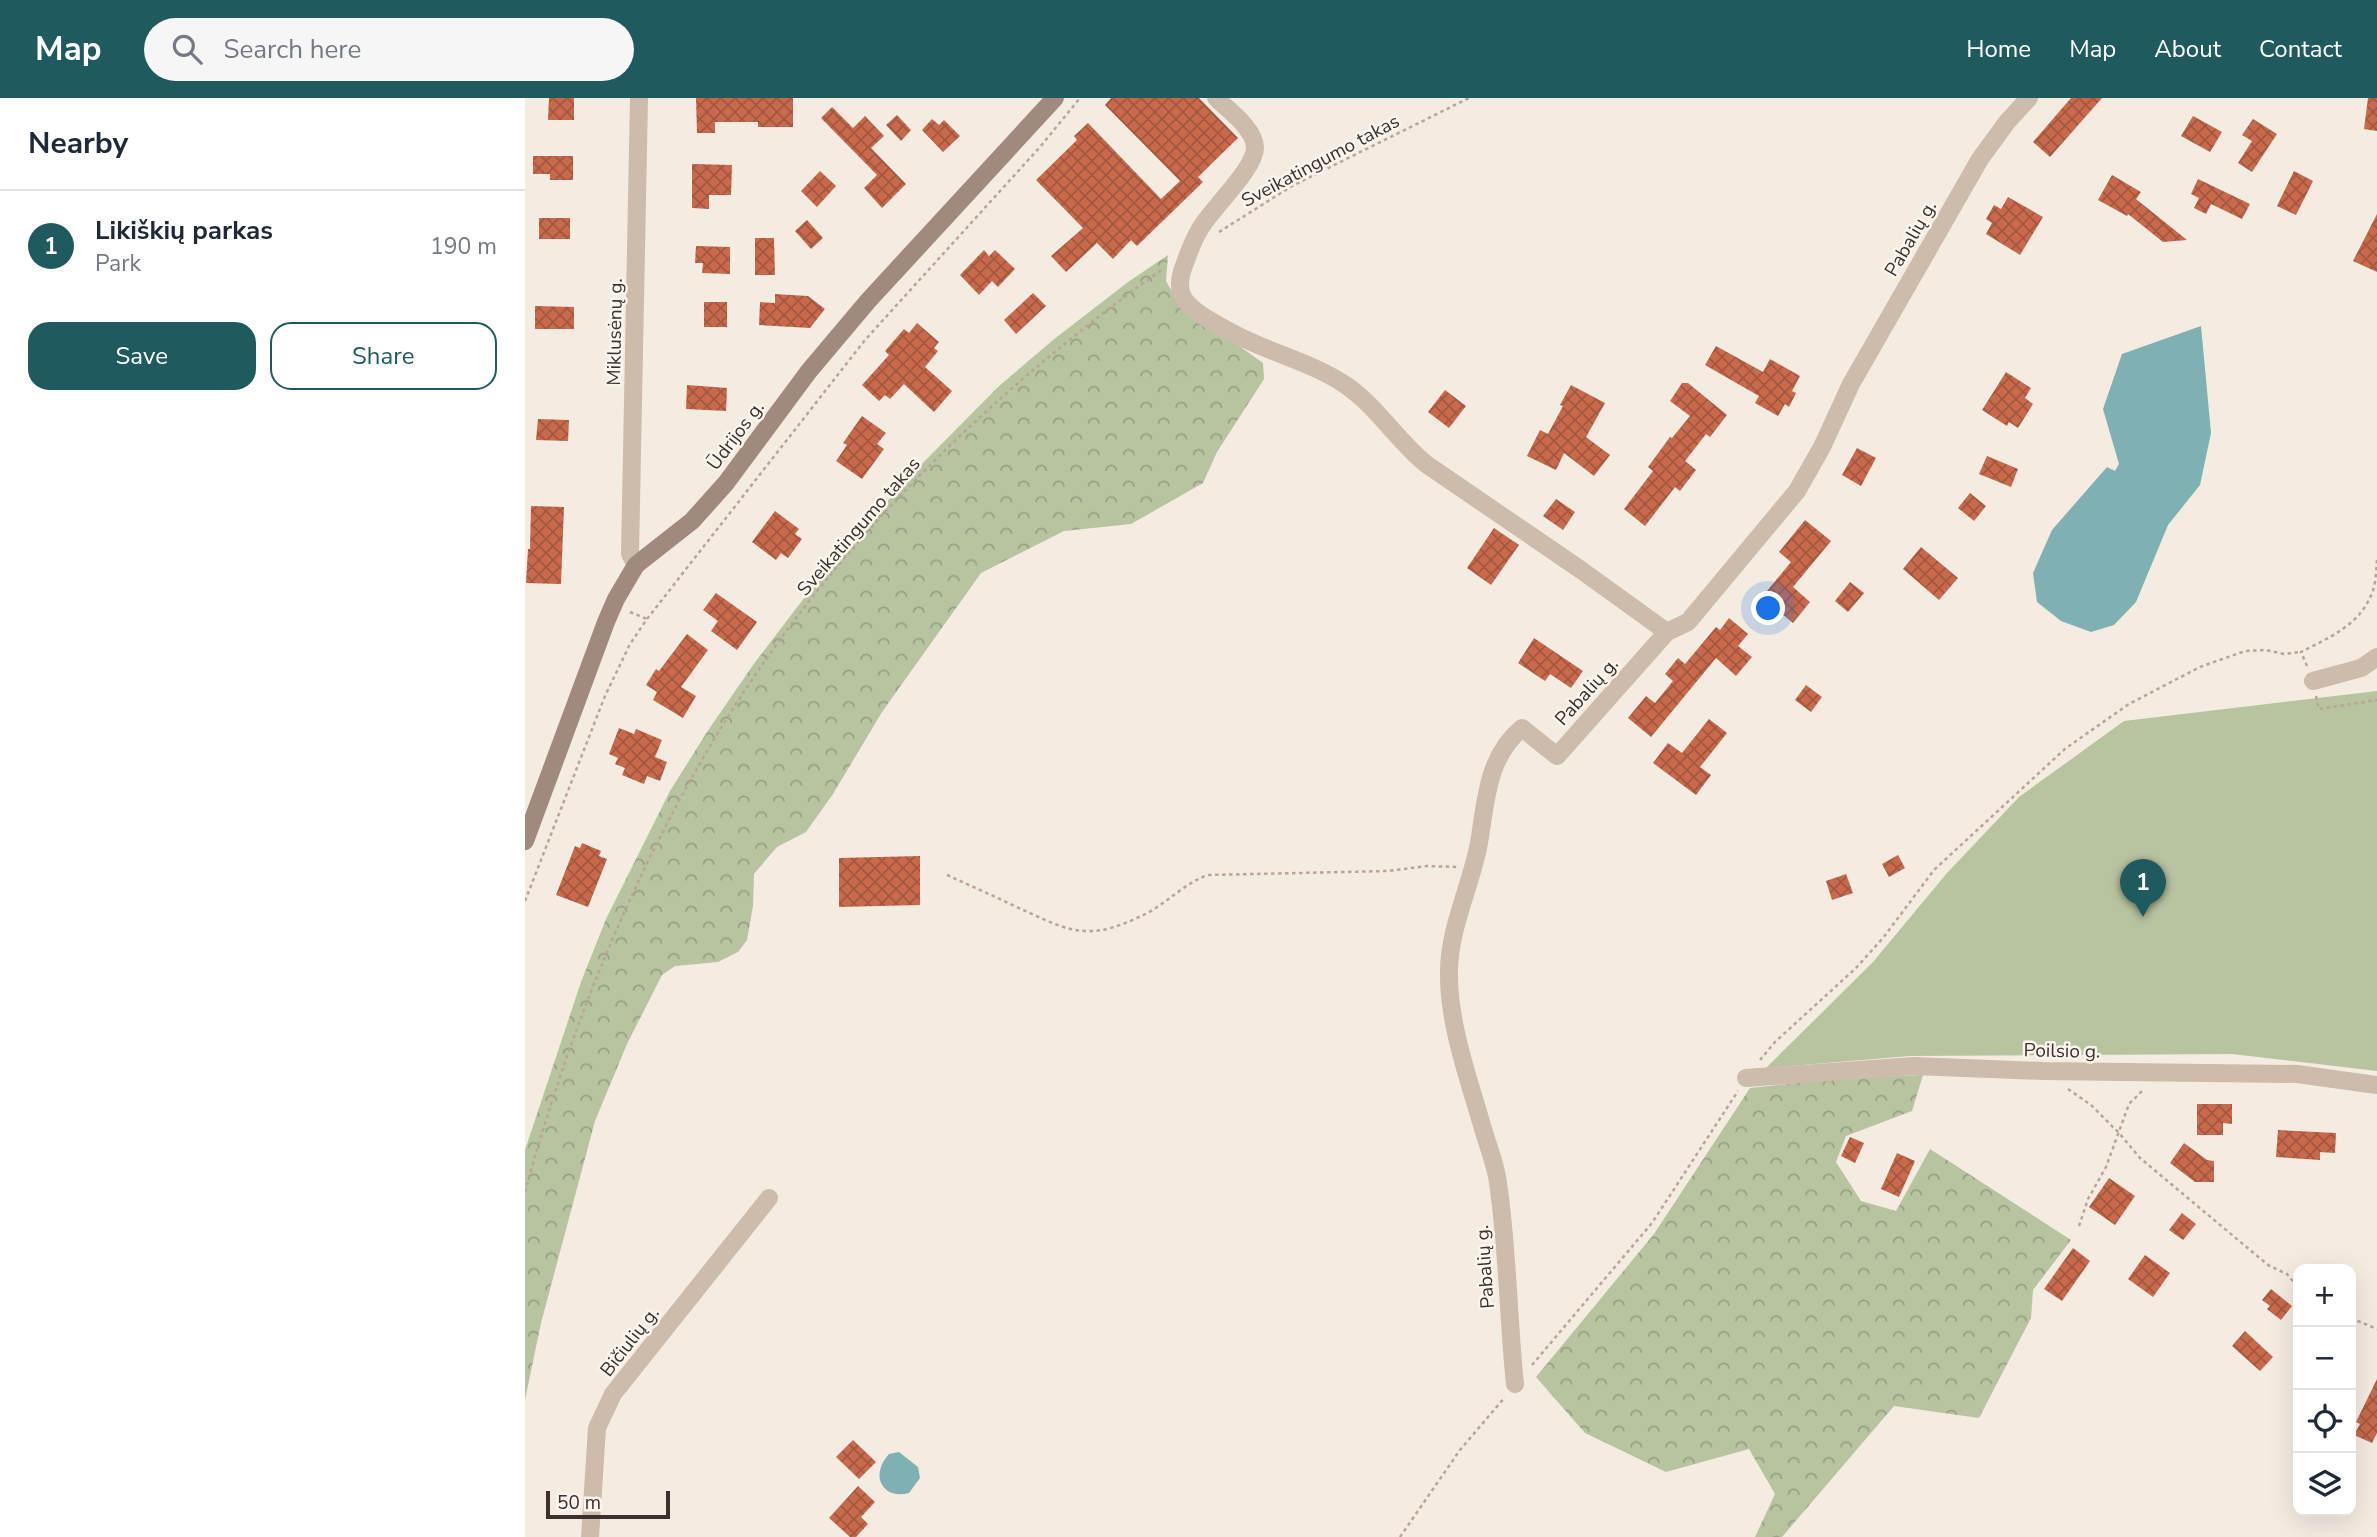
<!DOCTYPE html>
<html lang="en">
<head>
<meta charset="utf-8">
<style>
  :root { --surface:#fff; --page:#f6f6f7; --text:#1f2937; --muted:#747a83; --line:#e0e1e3; --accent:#1f5a5e }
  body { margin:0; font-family:"Nunito Sans",sans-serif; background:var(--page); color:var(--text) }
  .controls { position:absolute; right:21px; bottom:21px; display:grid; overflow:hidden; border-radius:14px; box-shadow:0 7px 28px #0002 }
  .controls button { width:63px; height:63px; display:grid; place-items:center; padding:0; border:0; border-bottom:2px solid var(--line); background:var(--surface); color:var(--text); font:35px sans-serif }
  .scale { position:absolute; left:21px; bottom:18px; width:124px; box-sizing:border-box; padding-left:7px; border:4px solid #3b302b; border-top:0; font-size:19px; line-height:24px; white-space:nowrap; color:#3b302b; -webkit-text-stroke:5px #fbf5ee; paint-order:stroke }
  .you { position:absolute; left:1244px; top:511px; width:24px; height:24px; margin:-18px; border:5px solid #fff; border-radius:50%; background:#1a73e8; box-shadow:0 0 0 10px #1a73e833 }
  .badge { display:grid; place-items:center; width:46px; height:46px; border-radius:50%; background:var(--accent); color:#fff; font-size:23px; font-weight:700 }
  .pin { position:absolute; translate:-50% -58px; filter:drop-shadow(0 2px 4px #0008) }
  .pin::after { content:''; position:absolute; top:37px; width:24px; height:21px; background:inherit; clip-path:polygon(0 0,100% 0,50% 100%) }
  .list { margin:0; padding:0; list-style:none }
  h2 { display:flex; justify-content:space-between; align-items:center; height:91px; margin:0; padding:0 28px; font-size:30px }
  h2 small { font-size:23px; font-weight:400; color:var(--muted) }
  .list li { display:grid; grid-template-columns:46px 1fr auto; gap:21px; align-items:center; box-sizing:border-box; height:112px; padding:0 28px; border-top:2px solid var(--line) }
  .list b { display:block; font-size:26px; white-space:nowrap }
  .list p { margin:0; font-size:23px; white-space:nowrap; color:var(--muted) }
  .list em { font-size:23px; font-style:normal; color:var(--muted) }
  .actions { display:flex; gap:14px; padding:21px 28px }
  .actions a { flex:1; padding:16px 0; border:2px solid var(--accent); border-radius:21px; text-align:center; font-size:24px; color:var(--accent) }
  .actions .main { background:var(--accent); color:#fff }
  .icon { flex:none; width:38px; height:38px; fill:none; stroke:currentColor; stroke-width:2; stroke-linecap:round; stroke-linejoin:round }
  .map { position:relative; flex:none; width:1852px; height:1439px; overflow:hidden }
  header { display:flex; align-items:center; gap:42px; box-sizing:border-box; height:98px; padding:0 35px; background:var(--accent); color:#fff }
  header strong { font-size:33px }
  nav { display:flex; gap:38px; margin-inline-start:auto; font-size:24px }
  .search { width:490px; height:63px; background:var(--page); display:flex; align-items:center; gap:18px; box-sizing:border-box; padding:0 24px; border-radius:38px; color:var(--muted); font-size:26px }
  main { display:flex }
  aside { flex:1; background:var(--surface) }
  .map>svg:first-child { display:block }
</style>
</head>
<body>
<header>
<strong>Map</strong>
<div class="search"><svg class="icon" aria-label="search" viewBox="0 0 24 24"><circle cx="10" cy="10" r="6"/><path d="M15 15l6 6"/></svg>Search here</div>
<nav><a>Home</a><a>Map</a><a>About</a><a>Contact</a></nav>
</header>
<main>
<aside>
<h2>Nearby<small></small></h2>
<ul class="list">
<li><span class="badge">1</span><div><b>Likiškių parkas</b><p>Park</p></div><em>190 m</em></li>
</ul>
<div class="actions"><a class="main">Save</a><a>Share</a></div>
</aside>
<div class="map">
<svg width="1852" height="1439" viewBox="0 0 1852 1439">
  <defs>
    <pattern id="forest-crowns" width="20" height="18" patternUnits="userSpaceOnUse" patternTransform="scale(1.75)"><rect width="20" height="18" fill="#b8c4a0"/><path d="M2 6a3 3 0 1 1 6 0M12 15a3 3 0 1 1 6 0" fill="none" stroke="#97a083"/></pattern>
    <pattern id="building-cross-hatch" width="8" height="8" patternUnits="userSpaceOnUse" patternTransform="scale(1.75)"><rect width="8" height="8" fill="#c8694b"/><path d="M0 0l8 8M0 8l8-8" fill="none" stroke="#a4573f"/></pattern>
  </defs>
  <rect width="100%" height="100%" fill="#f4ebe1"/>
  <g fill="url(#forest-crowns)">
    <path d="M643,157L641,183L653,204L738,265L739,281L692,354L678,385L606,426L539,433L456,475L357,614L308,696L281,734L252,749L229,776L228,808L222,842L213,854L193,864L150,868L137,877L102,946L70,1023L16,1225L0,1302V1052L56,884L81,821L145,693L182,634L228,567L286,491L380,383L473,289L528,242L603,184Z"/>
    <path d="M1398,977L1387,1013L1321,1038L1311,1064L1336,1103L1371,1113L1405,1051L1546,1142L1508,1192L1506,1220L1454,1320L1369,1308L1257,1439H1230L1250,1396L1224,1351L1141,1374L1060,1335L1011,1279L1129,1136L1225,990L1307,981Z"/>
  </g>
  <path fill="#b8c4a0" d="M1852,593V973L1707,956L1385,958L1241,970L1348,864L1422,775L1494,699L1599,623Z"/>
  <g fill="#7fb0b2">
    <path d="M1676,228L1686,335L1675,387L1643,427L1611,504L1589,527L1566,534L1536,523L1512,504L1508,475L1527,432L1582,369L1590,373L1594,366L1578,311L1597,256Z"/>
    <path d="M374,1354L393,1369L395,1380L384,1395C358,1402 344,1378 364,1356Z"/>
  </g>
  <g fill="url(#building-cross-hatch)">
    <path d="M24,0H49V22H23Z"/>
    <path d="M171,0H268V29H233V24H190V35H172Z"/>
    <path d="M586,0H674L713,40L673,79L678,84L612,148L606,142L588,161L572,145L541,174L526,158L558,130L511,82L552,42L549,38L563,25L636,101L655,83L580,7Z"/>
    <path d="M1546,0H1577L1525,59L1508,44Z"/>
    <path d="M1843,0H1852V33L1839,31Z"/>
    <path d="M307,9L328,30L340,18L359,38L346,50L381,86L357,110L339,90L352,77L296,20Z"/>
    <path d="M372,17L386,32L376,43L361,27Z"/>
    <path d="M1668,18L1697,34L1685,54L1656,38Z"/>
    <path d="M407,21L414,27L419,22L435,38L418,54L397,32Z"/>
    <path d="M1728,21L1752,36L1727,74L1713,65L1727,43L1717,37Z"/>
    <path d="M8,58H48V82H25V76H8Z"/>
    <path d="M167,66L207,67L206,97H184V111L167,110Z"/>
    <path d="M295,73L311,88L292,109L276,93Z"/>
    <path d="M1769,73L1788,83L1771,117L1752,108Z"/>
    <path d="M1587,77L1616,94L1611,101L1662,142L1638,144L1603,116L1602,118L1573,102Z"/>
    <path d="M1673,81L1725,106L1717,121L1686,106L1681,116L1669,110L1674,100L1666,96Z"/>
    <path d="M1483,99L1518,119L1495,157L1461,136L1467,125L1461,121L1469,107L1476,111Z"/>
    <path d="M1852,116V174L1828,163Z"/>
    <rect x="14" y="120" width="31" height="21"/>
    <path d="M282,122L298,140L286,151L270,133Z"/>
    <path d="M230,140H249L250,177H230Z"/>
    <path d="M171,148L205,149V176L177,175L178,165H170Z"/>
    <path d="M459,152L464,158L470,152L490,171L473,189L467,183L454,197L435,177Z"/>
    <path d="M508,195L521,208L491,236L479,222Z"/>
    <path d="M250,196L283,198L300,211L285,230L234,227L235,204L250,205Z"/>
    <rect x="179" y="204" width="23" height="25"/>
    <path d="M10,208L49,209V231H10Z"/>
    <path d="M392,225L414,244L409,250L413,253L400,269L427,293L409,314L379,286L365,301L360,297L354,303L337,287L364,257L360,253L379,231L384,235Z"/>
    <path d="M1191,248L1238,274L1245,261L1275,278L1267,293L1271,295L1264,309L1260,306L1253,318L1230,305L1234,298L1180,267Z"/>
    <path d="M1481,274L1506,290L1500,300L1508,306L1493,330L1484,324L1482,328L1457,312Z"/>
    <path d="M1157,285H1163L1202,317L1185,339L1181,336L1160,363L1171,372L1155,393L1150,389L1120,428L1099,411L1128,373L1123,369L1145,339L1147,340L1165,318L1145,303Z"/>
    <path d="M162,287L202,290L201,313L161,311Z"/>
    <path d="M1046,287L1080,305L1061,339L1085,357L1069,378L1039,355L1031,372L1002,358L1015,332L1023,336L1038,308L1035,307Z"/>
    <path d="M920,292L941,308L924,330L903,314Z"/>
    <path d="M337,318L361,335L352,346L359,351L337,381L311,363L322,347L318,345Z"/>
    <path d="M13,321L44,322L43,343L11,342Z"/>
    <path d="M1332,350L1351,360L1336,388L1317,377Z"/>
    <path d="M1462,358L1493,371L1486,389L1454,376Z"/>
    <path d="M1445,395L1461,408L1449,423L1433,410Z"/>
    <path d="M1031,401L1050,414L1038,432L1018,418Z"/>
    <path d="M6,408L39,409L36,486L1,485L3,451H5Z"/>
    <path d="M250,413L274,431L270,436L277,441L263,460L256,455L251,462L227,444Z"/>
    <path d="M1280,422L1306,443L1268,489L1285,504L1268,525L1237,499L1266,464L1254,454Z"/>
    <path d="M969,430L994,447L966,487L942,470Z"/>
    <path d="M1396,449L1433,480L1414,502L1378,471Z"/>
    <path d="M1325,484L1339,495L1323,514L1310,503Z"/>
    <path d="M191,495L232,524L212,552L186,533L193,523L178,512Z"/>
    <path d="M1204,520L1223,536L1213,548L1227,559L1211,578L1191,560L1126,639L1103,620L1121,598L1130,605L1148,583L1140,576L1153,560L1160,566L1191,529L1195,532Z"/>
    <path d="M162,536L183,552L156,589L171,598L158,620L128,602L132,594L121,587L131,571L134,573Z"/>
    <path d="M1009,540L1058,573L1046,590L1025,576L1020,583L993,565Z"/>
    <path d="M1281,587L1297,599L1286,614L1270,602Z"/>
    <path d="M1184,621L1202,635L1175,669L1186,677L1171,697L1128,665L1143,645L1157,655Z"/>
    <path d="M94,630L109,636L111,631L137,642L130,659L142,664L135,683L122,678L119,686L97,677L100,670L90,666L93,660L84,656Z"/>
    <path d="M57,745L76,753L74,758L82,761L63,809L31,797L50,748L55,750Z"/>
    <path d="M1373,757L1380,770L1364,779L1357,766Z"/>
    <path d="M395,758V807L314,809V760Z"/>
    <path d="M1321,776L1328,795L1307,802L1301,783Z"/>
    <path d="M1672,1006H1707V1026L1698,1025V1037H1672Z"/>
    <path d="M1753,1032L1811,1035L1810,1055L1795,1054V1062L1751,1059Z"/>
    <path d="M1325,1039L1339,1045L1330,1065L1316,1058Z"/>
    <path d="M1659,1045L1682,1062L1689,1063V1084H1670L1645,1065Z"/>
    <path d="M1372,1055L1390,1063L1374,1099L1356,1091Z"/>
    <path d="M1584,1080L1610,1098L1590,1127L1564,1109Z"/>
    <path d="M1657,1115L1671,1126L1658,1142L1644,1132Z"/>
    <path d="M1548,1150L1565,1163L1537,1203L1519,1191Z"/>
    <path d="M1620,1157L1645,1175L1628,1199L1603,1181Z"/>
    <path d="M1746,1191L1767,1208L1756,1222L1742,1211L1745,1208L1737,1202Z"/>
    <path d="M1720,1233L1748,1259L1735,1273L1707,1248Z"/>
    <path d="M1852,1281V1335L1847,1345L1829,1337L1835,1326L1831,1324Z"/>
    <path d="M328,1342L351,1364L334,1381L311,1359Z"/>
    <path d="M333,1388L350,1404L336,1419L343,1426L331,1439H325L304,1420Z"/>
  </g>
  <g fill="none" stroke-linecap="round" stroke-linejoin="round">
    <g stroke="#b9a596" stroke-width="2.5" stroke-dasharray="3.5 3.5" stroke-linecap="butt">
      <path d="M694,134L767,88L944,0"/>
      <path d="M105,514L122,521"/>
      <path d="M1782,568L1776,554C1805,539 1835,527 1847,495C1851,486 1851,473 1852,462"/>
      <path d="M1791,598L1794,611L1852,602"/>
      <path d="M422,777C446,788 471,799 496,811C517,820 539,833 562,833C580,834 599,826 614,819C640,808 657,786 683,777L863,773L902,768L932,769"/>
      <path d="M0,803L80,598L105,546L122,521L340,242L515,49L555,0"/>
      <path d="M1235,962L1250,944L1331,870L1358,840L1409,772L1541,650L1604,606L1675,569L1720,553L1741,552L1759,556L1776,554"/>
      <path d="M1543,991L1566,1007L1594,1035L1615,1060L1743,1167L1762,1176L1773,1189"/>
      <path d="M0,1094C58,880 156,660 297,487C396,365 512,261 639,170"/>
      <path d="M1554,1128L1563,1101L1581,1069L1604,1006L1618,992"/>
      <path d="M1826,1220L1852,1231"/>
      <path d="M1007,1267L1127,1125L1213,993"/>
      <path d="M875,1439L935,1352L980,1299"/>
    </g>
    <g stroke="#cdbbac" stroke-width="18">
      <path d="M691,0C703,12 729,30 730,49C731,70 686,111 675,131C668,142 664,154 660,165C655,177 652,190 659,201C668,214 688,224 702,232C740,254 786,263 822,288C852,309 872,342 901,366L1056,472L1142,534"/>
      <path d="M111,467L105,456L114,0"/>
      <path d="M1788,583L1836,570L1852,559"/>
      <path d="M1221,980L1389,968L1517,973L1772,976L1852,987"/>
      <path d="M990,1286C983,1220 983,1152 973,1085C971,1068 964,1051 959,1034C945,985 923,926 924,874C924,830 946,788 954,745C961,703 962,659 997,630L1032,658L1142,534L1163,524L1272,393L1297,349L1326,286L1455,61L1482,24L1504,0"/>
      <path d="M65,1439L72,1330L88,1296L244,1100"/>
    </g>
    <path stroke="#a18a7d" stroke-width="18" d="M0,743L81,524L91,501L111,467L167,423L201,385L284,273L343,203L530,0"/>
  </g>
  <g text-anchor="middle" stroke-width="5" stroke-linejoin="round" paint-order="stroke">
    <g font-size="19" fill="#3b302b" stroke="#fbf5ee">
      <text transform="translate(795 62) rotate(-28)" y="7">Sveikatingumo takas</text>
      <text transform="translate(1385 140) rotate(-60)" y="7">Pabalių g.</text>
      <text transform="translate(89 234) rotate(-89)" y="7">Miklusėnų g.</text>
      <text transform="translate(210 337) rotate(-53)" y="7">Ūdrijos g.</text>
      <text transform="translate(333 428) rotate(-49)" y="7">Sveikatingumo takas</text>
      <text transform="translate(1061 593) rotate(-48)" y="7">Pabalių g.</text>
      <text transform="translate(1537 952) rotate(1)" y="7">Poilsio g.</text>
      <text transform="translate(959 1169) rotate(-94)" y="7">Pabalių g.</text>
      <text transform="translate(104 1243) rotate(-52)" y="7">Bičiulių g.</text>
    </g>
  </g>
</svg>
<div class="controls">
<button>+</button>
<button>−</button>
<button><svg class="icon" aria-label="locate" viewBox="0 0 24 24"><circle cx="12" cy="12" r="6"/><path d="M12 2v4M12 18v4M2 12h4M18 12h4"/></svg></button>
<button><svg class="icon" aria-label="layers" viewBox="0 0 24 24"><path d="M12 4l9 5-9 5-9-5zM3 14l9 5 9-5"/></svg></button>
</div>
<div class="scale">50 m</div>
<div class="you"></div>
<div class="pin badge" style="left:1618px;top:819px">1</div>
</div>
</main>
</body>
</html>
